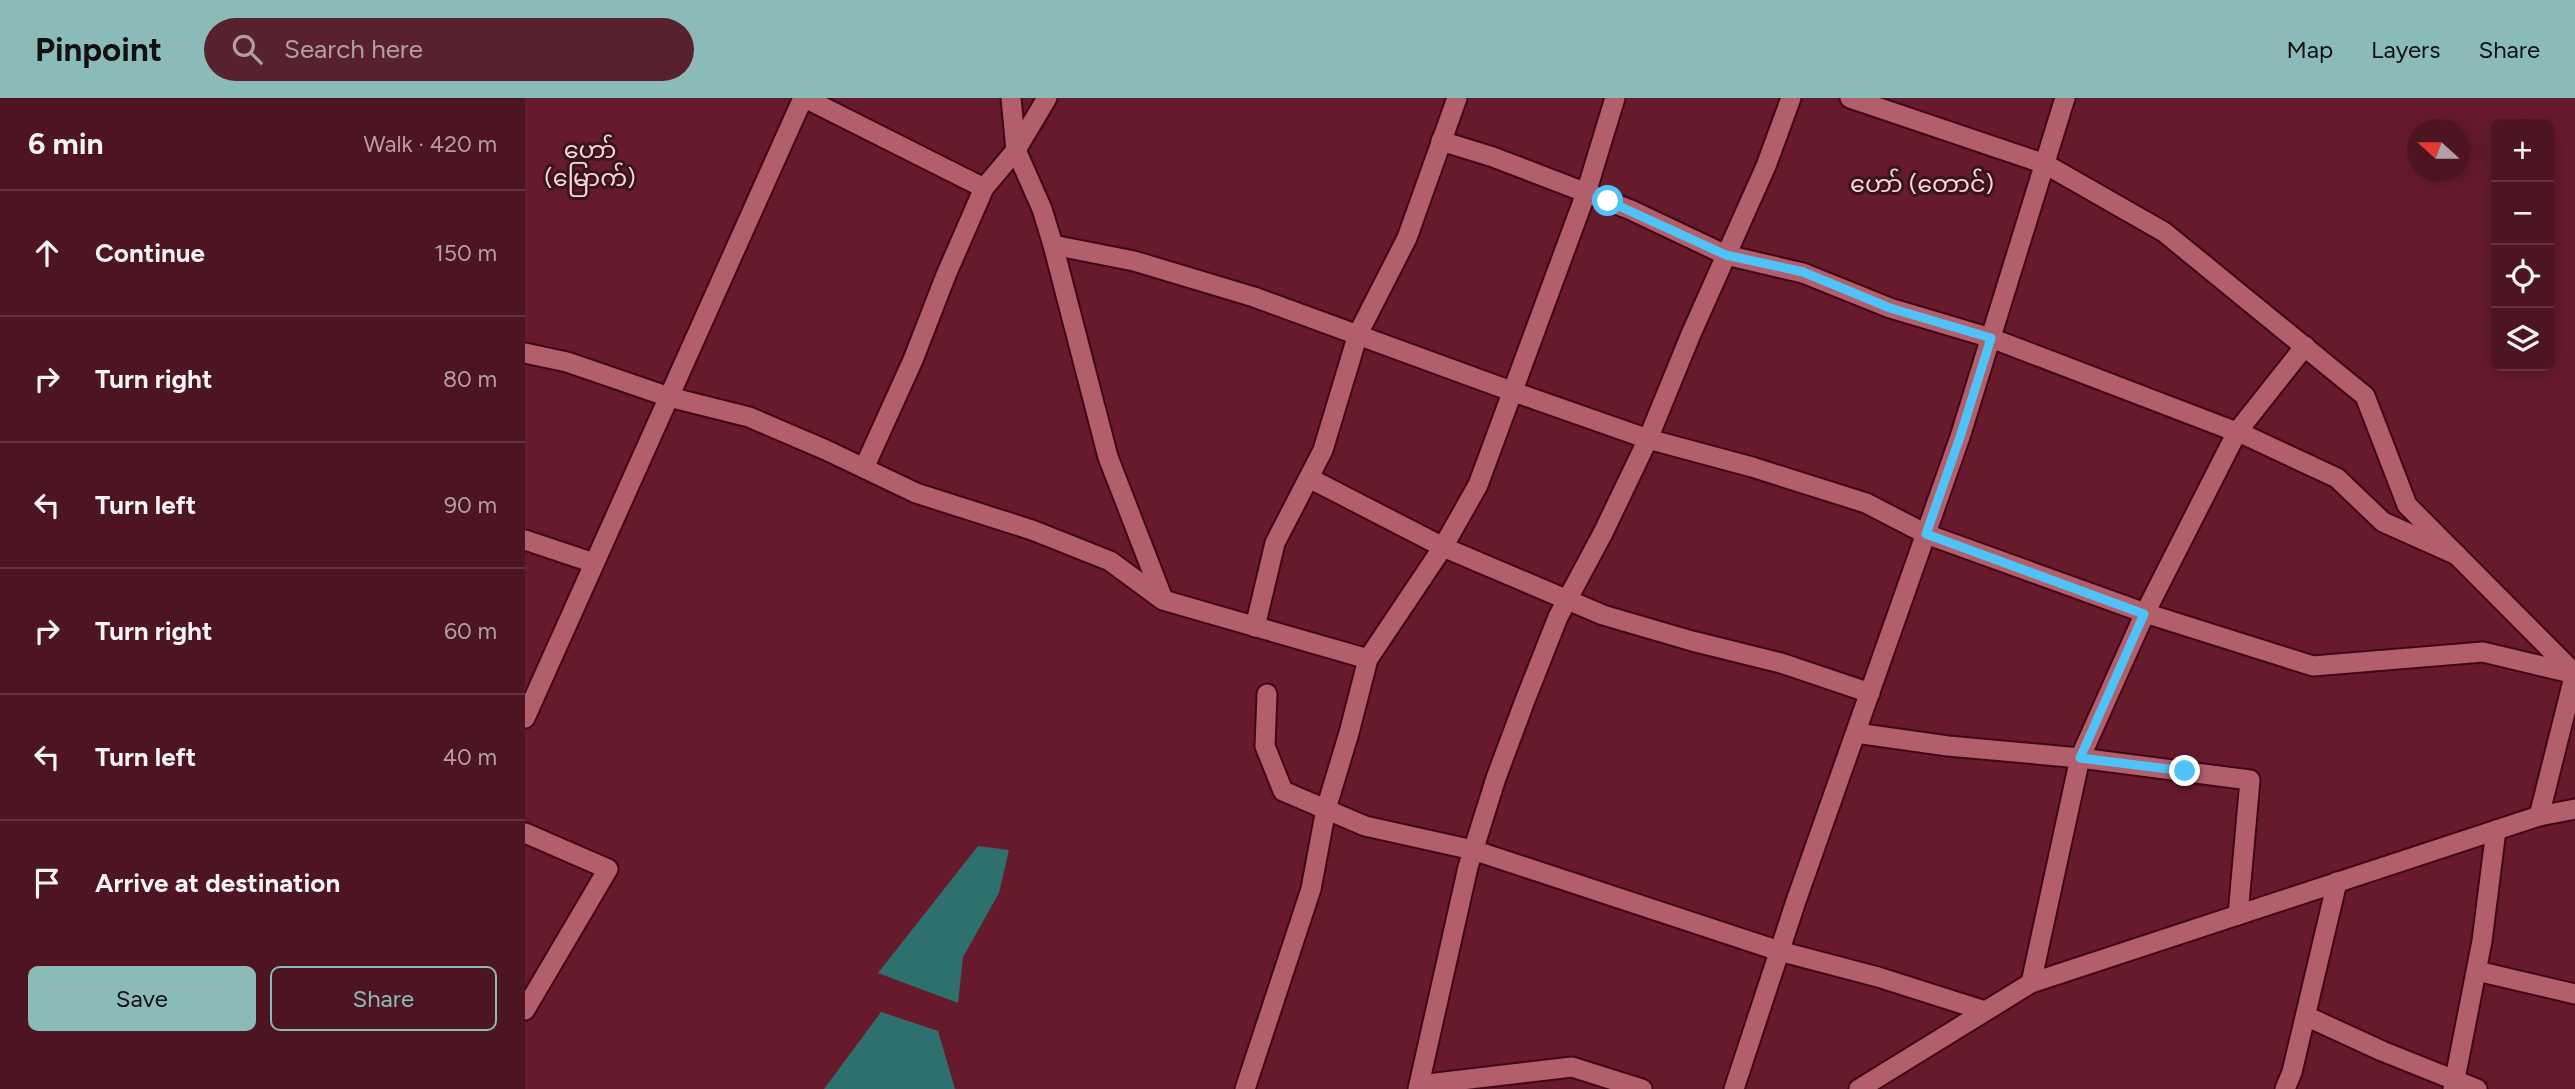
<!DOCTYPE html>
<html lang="en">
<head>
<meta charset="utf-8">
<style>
  :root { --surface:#4d1421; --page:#57212e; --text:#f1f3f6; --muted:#b39ea5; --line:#64333f; --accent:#8bbbb9 }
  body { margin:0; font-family:Figtree,"Noto Sans Myanmar",sans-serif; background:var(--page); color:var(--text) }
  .controls { position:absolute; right:21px; top:21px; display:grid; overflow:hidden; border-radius:10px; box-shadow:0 4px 18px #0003 }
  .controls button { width:63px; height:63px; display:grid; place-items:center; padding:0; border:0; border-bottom:2px solid var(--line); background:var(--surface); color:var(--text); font:35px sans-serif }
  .compass { position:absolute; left:1882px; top:21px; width:63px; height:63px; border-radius:50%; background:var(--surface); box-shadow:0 4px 18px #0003; rotate:291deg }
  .stop { position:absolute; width:21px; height:21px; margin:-16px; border:5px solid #4fc3f7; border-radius:50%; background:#fff }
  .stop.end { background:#4fc3f7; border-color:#fff; box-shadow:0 2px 7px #0008 }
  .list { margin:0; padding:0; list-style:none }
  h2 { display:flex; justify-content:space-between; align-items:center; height:91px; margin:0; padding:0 28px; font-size:30px }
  h2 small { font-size:23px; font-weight:400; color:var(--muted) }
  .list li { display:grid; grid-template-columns:46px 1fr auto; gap:21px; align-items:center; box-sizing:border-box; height:126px; padding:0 28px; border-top:2px solid var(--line) }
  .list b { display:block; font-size:26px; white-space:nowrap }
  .list em { font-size:23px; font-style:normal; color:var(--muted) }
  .actions { display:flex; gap:14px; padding:21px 28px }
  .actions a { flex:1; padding:16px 0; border:2px solid var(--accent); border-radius:10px; text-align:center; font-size:24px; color:var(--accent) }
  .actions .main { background:var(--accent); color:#111 }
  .icon { flex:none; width:38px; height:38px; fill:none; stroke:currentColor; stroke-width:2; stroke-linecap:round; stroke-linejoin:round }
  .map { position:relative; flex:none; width:2050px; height:991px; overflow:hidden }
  header { display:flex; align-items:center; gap:42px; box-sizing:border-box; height:98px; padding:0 35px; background:var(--accent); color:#111 }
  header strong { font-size:33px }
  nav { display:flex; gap:38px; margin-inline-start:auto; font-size:24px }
  .search { width:490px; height:63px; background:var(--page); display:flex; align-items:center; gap:18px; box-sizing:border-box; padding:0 24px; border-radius:38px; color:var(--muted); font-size:26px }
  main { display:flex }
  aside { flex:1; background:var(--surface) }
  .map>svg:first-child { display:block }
</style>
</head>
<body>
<header>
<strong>Pinpoint</strong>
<div class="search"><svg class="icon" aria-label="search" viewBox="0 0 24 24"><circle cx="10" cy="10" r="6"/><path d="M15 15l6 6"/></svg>Search here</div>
<nav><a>Map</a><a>Layers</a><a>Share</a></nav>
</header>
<main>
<aside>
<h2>6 min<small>Walk · 420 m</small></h2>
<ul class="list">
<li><svg class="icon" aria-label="ahead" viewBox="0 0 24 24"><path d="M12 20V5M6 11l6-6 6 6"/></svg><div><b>Continue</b></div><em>150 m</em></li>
<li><svg class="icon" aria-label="right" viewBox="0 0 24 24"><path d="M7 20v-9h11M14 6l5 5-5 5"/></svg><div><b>Turn right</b></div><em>80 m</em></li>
<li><svg class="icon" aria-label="left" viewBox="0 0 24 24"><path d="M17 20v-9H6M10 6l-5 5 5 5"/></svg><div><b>Turn left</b></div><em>90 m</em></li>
<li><svg class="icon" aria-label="right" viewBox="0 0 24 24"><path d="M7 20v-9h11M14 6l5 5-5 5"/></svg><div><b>Turn right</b></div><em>60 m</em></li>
<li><svg class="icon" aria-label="left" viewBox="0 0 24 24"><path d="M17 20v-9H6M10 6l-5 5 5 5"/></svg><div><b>Turn left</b></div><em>40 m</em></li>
<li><svg class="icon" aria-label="arrive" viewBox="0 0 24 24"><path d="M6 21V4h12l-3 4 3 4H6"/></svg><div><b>Arrive at destination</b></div></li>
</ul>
<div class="actions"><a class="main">Save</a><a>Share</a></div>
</aside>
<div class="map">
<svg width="2050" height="991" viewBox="0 0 2050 991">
  <rect width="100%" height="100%" fill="#671a2c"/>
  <g fill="#2e706e">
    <path d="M453,748L484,752L474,795L438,859L433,905L353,875Z"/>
    <path d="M356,914L413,933L430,991H299Z"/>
  </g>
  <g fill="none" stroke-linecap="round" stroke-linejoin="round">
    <g stroke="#420717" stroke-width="23">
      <g id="minor">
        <path d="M280,0L459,90"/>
        <path d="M486,0L491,52L517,111L528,147L583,359L638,501"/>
        <path d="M1325,0L1520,66L1639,134L1840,298L1882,407L2049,575"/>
        <path d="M916,43L968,59L1106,112L1201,157L1278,175L1365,210L1466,240L1722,338L1812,380L1858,424L1932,457"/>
        <path d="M528,147L609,163L729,199L986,293L1123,341L1227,369L1341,405L1401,436L1620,515L1788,568L1958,554L2050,576"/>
        <path d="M0,255L42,264L144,299L224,319L301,352L391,395L507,432L585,463L638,502L843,561"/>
        <path d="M339,370L388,262L421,177L459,90L491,52L522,0"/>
        <path d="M784,380L918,449L1078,517L1167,543L1256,565L1345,595"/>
        <path d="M0,442L69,465"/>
        <path d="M730,529L750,445L798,352L833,236L882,140L932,0"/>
        <path d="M742,596L740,648L758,693L840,728L948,752L1254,853L1353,879L1460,913"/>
        <path d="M0,620L278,0"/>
        <path d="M1331,635L1423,648L1555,660L1725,682L1713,817"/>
        <path d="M2014,718L2050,575"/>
        <path d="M0,735L83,771L0,912"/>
        <path d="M1952,873L2050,896"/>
        <path d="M1506,885L1555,660L1620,515L1712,334L1780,248"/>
        <path d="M1781,918L1857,953L1952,991"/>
        <path d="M894,987L1047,969L1117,991"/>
        <path d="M720,991L786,791L801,711L824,635L843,561L918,449L953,387L1061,95L1090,0"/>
        <path d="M893,991L943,769L971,680L999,605L1033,519L1078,435L1123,341L1166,236L1241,68L1266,0"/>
        <path d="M1209,991L1271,803L1435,339L1540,0"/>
        <path d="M1334,991L1506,885L2014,718L2050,711"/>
        <path d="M1760,991L1767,974L1812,784"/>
        <path d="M1928,991L1957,843L1971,732"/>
      </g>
    </g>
    <use href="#minor" stroke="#b35f6b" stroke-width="19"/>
  </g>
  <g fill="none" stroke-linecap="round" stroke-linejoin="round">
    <path stroke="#4fc3f7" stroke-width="9" d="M1083,103L1201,157L1278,174L1365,210L1466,240L1435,339L1401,436L1619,516L1555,660L1660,673"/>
  </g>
  <g text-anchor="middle" stroke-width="6" stroke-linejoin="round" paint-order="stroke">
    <g font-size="24" fill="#fbd5d8" stroke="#37151b">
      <text x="65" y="60">ဟော်<tspan x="65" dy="28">(မြောက်)</tspan></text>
      <text x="1397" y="94">ဟော် (တောင်)</text>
    </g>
  </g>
</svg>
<div class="controls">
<button>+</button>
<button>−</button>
<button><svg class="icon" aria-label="locate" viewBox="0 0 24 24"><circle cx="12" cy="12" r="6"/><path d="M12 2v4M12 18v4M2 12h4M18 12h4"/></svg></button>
<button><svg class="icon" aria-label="layers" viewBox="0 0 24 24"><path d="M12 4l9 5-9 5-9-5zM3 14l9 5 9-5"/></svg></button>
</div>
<svg class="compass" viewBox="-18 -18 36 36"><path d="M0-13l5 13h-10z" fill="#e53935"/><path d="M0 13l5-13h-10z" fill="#b39ea5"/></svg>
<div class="stop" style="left:1083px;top:103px"></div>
<div class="stop end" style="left:1660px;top:673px"></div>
</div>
</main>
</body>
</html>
